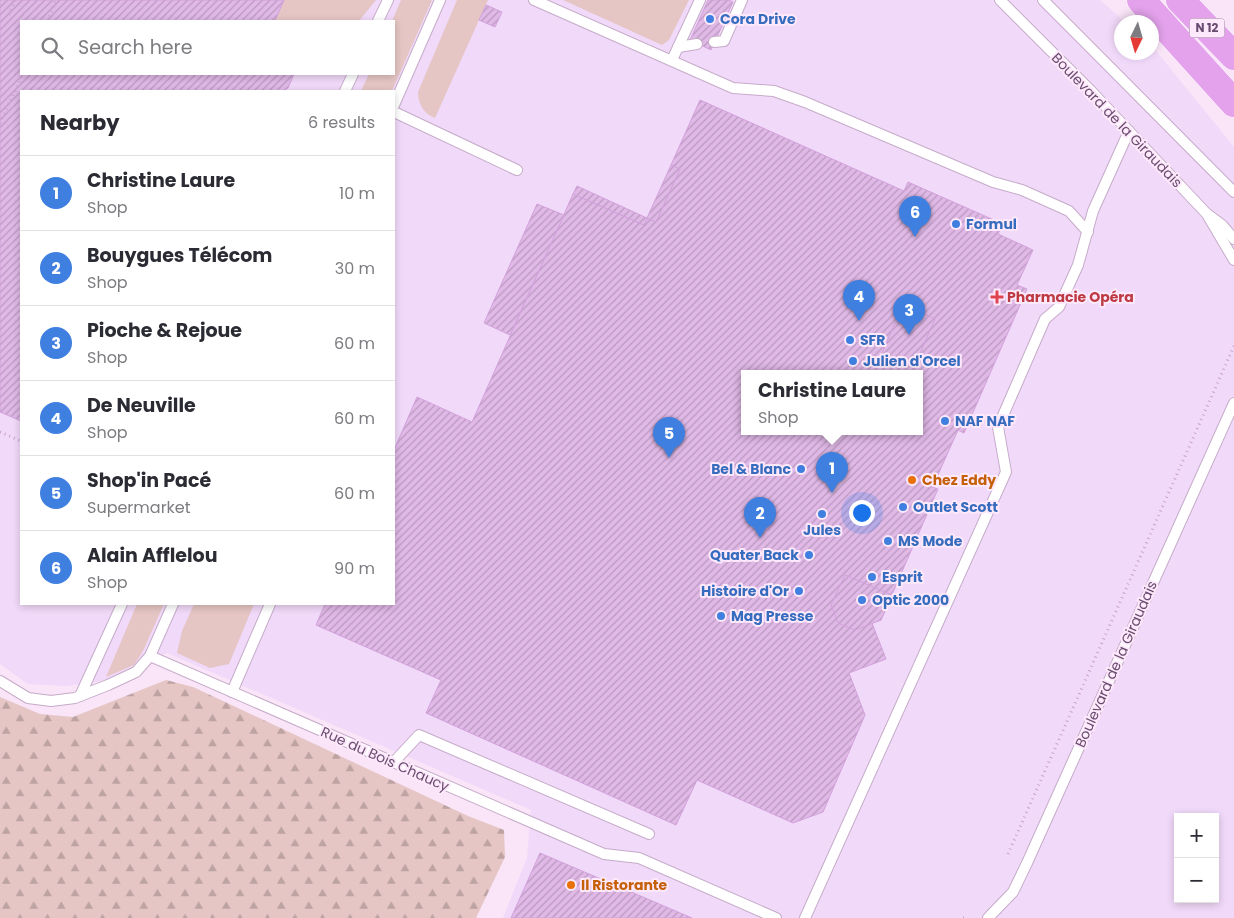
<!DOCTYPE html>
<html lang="en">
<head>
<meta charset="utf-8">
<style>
  :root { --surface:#fff; --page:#f2f2f3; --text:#2b2b33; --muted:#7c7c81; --line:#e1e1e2; --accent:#0f766e }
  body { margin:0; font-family:Poppins,sans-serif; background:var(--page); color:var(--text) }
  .controls { position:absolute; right:15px; bottom:15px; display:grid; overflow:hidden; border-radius:0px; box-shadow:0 2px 8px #0003 }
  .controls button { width:45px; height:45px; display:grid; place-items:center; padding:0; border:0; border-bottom:1px solid var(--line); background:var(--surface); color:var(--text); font:25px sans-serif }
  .compass { position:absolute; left:1114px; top:15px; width:45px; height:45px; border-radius:50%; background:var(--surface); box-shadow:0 2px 8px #0003; rotate:185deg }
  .you { position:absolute; left:861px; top:512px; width:18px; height:18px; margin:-12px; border:4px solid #fff; border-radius:50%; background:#1a73e8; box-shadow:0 0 0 8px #1a73e833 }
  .badge { display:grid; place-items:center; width:32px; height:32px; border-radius:50%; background:var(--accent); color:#fff; font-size:16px; font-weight:700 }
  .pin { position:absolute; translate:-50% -41px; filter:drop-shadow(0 1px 2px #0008) }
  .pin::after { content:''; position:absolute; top:26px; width:18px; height:15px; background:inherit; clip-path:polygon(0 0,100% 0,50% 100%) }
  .popup { position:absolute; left:741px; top:370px; width:182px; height:65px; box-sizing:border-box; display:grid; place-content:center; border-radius:0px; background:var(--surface); filter:drop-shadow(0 1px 4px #0005); font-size:16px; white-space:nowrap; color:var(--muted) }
  .popup b { font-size:19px; color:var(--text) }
  .popup::after { content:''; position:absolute; left:50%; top:100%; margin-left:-10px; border:10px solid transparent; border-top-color:var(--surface) }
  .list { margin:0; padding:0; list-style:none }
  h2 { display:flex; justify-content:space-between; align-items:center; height:65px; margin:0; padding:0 20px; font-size:21px }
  h2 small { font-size:16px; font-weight:400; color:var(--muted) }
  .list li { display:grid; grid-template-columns:32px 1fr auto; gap:15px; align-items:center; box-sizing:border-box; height:75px; padding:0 20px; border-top:1px solid var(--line) }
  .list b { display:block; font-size:19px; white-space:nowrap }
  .list p { margin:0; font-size:16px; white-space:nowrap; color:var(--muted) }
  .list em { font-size:16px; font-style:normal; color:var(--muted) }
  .icon { flex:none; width:28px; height:28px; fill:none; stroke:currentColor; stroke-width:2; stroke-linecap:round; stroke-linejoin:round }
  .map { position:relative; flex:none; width:1234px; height:918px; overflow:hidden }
  .search { position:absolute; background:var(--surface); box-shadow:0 2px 8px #0003; left:20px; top:20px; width:375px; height:55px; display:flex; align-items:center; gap:12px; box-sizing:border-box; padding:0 18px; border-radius:0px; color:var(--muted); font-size:19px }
  .panel { position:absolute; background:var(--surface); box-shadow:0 2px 8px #0003; left:20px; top:90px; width:375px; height:515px; border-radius:0px }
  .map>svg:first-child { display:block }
</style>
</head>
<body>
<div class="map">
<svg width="1234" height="918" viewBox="0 0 1234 918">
  <defs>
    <pattern id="forest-firs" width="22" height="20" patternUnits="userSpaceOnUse" patternTransform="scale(1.25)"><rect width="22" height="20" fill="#e5c6c4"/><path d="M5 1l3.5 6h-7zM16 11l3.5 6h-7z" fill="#bea3a3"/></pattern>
    <pattern id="building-hatch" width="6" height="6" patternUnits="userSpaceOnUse" patternTransform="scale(1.25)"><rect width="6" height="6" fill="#e0b9e7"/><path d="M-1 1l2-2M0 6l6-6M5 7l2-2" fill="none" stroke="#ba99bf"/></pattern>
  </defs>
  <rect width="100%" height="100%" fill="#f9e4f8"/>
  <path fill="#f1d9f9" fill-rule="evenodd" d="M0,0H1100L1125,22H1122V52H1152V46L1234,147V918H503L527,858L531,810L167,653L104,681L66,686L28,684L0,664ZM21,21H394V74H21ZM21,91H394V604H21ZM744,374H920V432H744ZM1178,817H1215V899H1178Z"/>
  <g fill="#e5c6c4">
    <path d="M284,0H376L359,21H275Z"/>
    <path d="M401,0H432L392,91H361L369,74H394V21H392Z"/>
    <path d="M457,0H488L435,118C424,114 418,104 418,92Z"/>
    <path d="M563,0H689L669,40L662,45Z"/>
    <path d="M137,604H164L143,651L134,665L106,677Z"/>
    <path d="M194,604H254L229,664L210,668L177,653L182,631Z"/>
  </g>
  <path fill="url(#forest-firs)" d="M166,680L193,687L468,816L504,830L505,857L476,918H0V697L40,714L73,717Z"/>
  <g fill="url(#building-hatch)" stroke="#d3a1dc" fill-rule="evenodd">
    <path d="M0,0H284L275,21H21V74H294L288,88L283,91H21V421L0,412Z"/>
    <path d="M708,0H729L733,2L711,50L690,40Z"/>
    <path d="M486,5L502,12L495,27L479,20Z"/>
    <path d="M700,100L904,191L908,182L1003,224L998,234L1033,250L1017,285L1027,289L964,433L958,430L937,477L932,487L938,489L881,620L872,623L886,659L849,673L865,715L823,812L793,823L697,780L676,825L426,713L441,680L316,625L325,604H394V450L417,397L472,422L573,194L644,225L647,218L656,222L680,169L671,165ZM744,374H920V432H744Z"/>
    <path d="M671,165L680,169L656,222L647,218Z"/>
    <path d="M577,186L647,218L644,225L573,194Z"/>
    <path d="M537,204L564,215L510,335L484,323Z"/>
    <path d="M922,313L935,319L914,367L882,353L895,323Z"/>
    <path d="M761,509L776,516L769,531L754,525Z"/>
    <path d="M845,575L892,595L881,620L855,630L838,623L831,605Z"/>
    <path d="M540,853L692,918H511Z"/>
  </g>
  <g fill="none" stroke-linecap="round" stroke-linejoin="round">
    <g stroke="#c6abc9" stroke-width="12">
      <g id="service">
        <path d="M534,0L733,88L774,91L805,102L993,182L1022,190L1069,211L1088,232"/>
        <path d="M1000,0L1091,91L1206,213L1222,225L1234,239"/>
        <path d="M1043,0L1234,192"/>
        <path d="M378,21L388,0"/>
        <path d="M714,42L724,41L742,0"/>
        <path d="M678,47L697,44"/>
        <path d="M672,60L700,0"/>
        <path d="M345,91L353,74"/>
        <path d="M394,105L440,0"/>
        <path d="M394,112L517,170"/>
        <path d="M1208,216L1234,260"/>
        <path d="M150,656L604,854L639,858L776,918"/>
        <path d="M0,681L28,698L51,701L75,698L108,685L136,672L150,656L173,604"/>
        <path d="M232,692L270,604"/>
        <path d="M80,696L122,604"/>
        <path d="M393,763L419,735L649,834"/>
        <path d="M805,918L1006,472L998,427L1045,319L1059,307L1078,265L1093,211L1129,131"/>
        <path d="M988,918L1013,892L1027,863L1234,403"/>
      </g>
    </g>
    <g stroke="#fff" stroke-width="29">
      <g id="trunk">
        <path d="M1141,0L1234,103"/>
        <path d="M1180,0L1234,56"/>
      </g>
    </g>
    <g stroke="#c9a2d0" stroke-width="3" stroke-dasharray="1 4" stroke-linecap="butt">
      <path d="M9,15L15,0"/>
      <path d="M47,21L56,0"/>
      <path d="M0,123L23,74"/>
      <path d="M0,432L21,441"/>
      <path d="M1008,854L1234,346"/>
      <path d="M963,918H968"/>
    </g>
    <use href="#service" stroke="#fff" stroke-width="10"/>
    <use href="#trunk" stroke="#e4a2ec" stroke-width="28"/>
  </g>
  <g fill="#3f7fe0" stroke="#fde9fb" stroke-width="2">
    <circle cx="710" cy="19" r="5"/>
    <circle cx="956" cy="224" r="5"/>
    <circle cx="850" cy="340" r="5"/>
    <circle cx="853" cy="361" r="5"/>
    <circle cx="945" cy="421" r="5"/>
    <circle cx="801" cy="469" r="5"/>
    <circle cx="903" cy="507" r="5"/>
    <circle cx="822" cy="514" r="5"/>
    <circle cx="888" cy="541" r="5"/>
    <circle cx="809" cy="555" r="5"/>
    <circle cx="872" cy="577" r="5"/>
    <circle cx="799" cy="591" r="5"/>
    <circle cx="862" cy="600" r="5"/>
    <circle cx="721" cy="616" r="5"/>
  </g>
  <path fill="#e0444e" stroke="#fde9fb" stroke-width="2" d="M994.5 289.5h5v5h5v5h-5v5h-5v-5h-5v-5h5z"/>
  <g fill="#e8710a" stroke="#fde9fb" stroke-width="2">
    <circle cx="912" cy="480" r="5"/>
    <circle cx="571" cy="885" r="5"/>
  </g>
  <g text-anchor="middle" stroke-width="4" stroke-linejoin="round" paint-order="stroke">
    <rect fill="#fde9fb" stroke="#957b99" stroke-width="1" x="1189.5" y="18.5" width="35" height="19" rx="4"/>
    <g font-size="12" font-weight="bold" fill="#694c6f">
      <text x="1207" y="32">N 12</text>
    </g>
    <g font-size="14" font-weight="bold" fill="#366cbe" stroke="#fde9fb" text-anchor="start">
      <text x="720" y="24">Cora Drive</text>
      <text x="966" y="229">Formul</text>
      <text x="860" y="345">SFR</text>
      <text x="863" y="366">Julien d'Orcel</text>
      <text x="955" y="426">NAF NAF</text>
      <text x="791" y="474" text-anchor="end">Bel &amp; Blanc</text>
      <text x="913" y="512">Outlet Scott</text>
      <text x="822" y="535" text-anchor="middle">Jules</text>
      <text x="898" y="546">MS Mode</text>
      <text x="799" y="560" text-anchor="end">Quater Back</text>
      <text x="882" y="582">Esprit</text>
      <text x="789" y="596" text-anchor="end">Histoire d'Or</text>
      <text x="872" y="605">Optic 2000</text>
      <text x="731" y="621">Mag Presse</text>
    </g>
    <g font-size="14" fill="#694c6f" stroke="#fde9fb">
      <text transform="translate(1117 120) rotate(46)" y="5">Boulevard de la Giraudais</text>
      <text transform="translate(1116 664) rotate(-66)" y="5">Boulevard de la Giraudais</text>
      <text transform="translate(385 759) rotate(24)" y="5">Rue du Bois Chaucy</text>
    </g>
    <g font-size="14" font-weight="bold" fill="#be3a42" stroke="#fde9fb" text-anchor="start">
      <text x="1007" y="302">Pharmacie Opéra</text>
    </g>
    <g font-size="14" font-weight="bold" fill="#c56008" stroke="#fde9fb" text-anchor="start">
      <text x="922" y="485">Chez Eddy</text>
      <text x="581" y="890">Il Ristorante</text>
    </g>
  </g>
</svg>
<div class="controls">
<button>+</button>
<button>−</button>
</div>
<svg class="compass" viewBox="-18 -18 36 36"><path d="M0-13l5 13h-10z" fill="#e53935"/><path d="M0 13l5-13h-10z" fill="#7c7c81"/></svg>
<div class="you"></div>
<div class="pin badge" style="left:832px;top:493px;background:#3f7fe0">1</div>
<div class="popup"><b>Christine Laure</b>Shop</div>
<div class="pin badge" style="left:760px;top:538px;background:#3f7fe0">2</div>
<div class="pin badge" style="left:909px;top:335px;background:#3f7fe0">3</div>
<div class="pin badge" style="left:859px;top:321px;background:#3f7fe0">4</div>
<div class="pin badge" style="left:669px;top:458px;background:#3f7fe0">5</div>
<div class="pin badge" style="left:915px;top:237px;background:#3f7fe0">6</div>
<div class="search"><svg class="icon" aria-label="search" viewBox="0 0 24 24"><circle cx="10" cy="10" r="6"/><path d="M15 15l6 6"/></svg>Search here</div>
<section class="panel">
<h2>Nearby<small>6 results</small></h2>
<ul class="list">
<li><span class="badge" style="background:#3f7fe0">1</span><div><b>Christine Laure</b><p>Shop</p></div><em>10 m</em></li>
<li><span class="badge" style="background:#3f7fe0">2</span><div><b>Bouygues Télécom</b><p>Shop</p></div><em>30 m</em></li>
<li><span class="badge" style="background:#3f7fe0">3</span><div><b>Pioche &amp; Rejoue</b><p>Shop</p></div><em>60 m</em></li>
<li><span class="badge" style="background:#3f7fe0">4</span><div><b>De Neuville</b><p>Shop</p></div><em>60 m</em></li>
<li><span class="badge" style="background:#3f7fe0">5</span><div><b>Shop'in Pacé</b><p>Supermarket</p></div><em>60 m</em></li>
<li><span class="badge" style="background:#3f7fe0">6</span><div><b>Alain Afflelou</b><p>Shop</p></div><em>90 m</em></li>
</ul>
</section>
</div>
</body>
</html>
